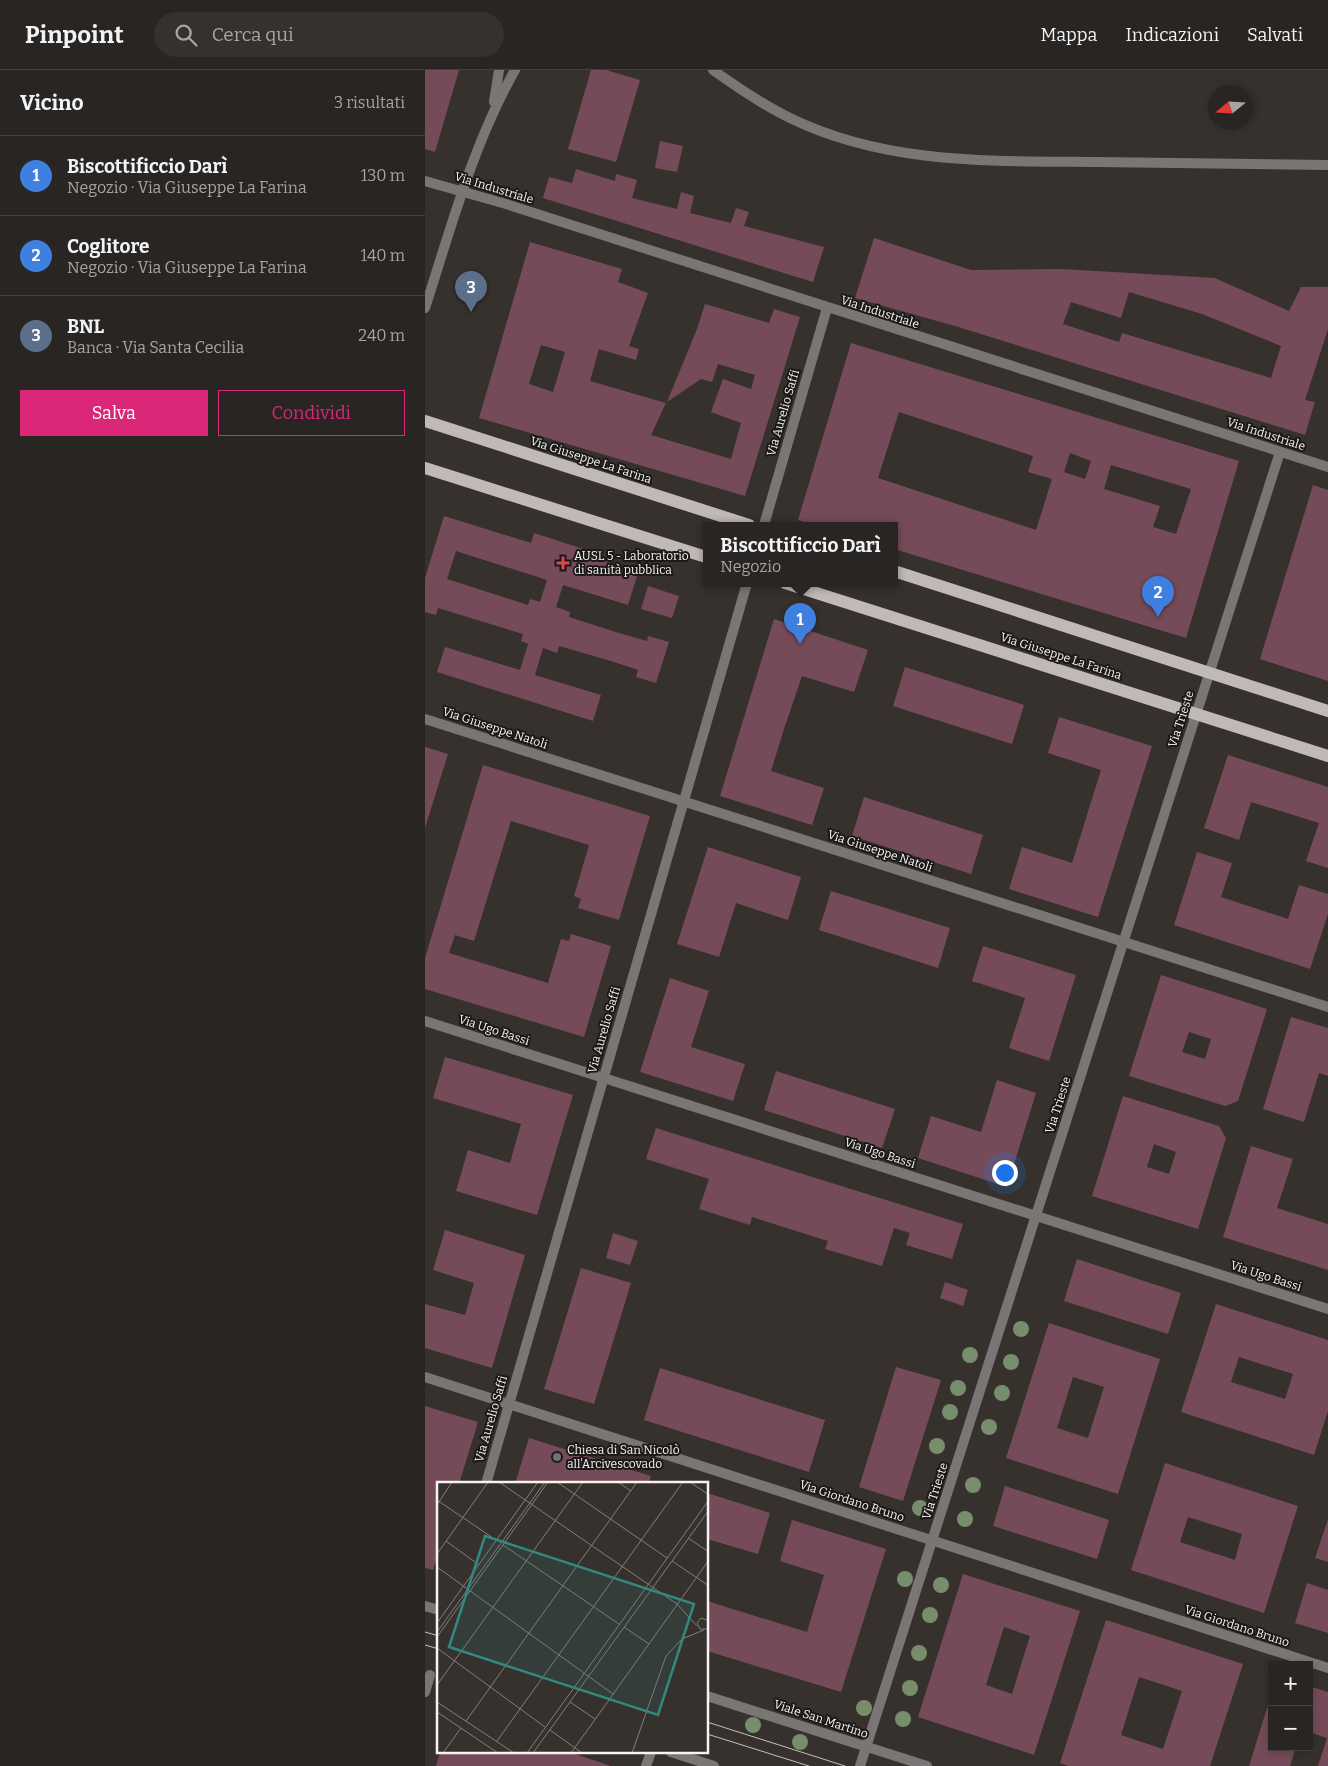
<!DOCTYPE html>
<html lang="it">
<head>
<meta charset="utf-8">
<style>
  :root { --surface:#282522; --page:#34312f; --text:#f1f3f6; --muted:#a5a5a5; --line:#444240; --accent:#db2777 }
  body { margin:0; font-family:Bitter,serif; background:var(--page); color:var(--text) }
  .controls { position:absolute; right:15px; bottom:15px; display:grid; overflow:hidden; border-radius:0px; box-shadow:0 2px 8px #0003 }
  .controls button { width:45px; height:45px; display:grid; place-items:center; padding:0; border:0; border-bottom:1px solid var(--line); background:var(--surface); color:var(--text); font:25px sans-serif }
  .compass { position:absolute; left:783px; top:15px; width:45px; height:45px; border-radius:50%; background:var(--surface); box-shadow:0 2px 8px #0003; rotate:252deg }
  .you { position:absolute; left:579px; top:1102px; width:18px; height:18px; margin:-12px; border:4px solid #fff; border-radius:50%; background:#1a73e8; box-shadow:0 0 0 8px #1a73e833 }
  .badge { display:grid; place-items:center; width:32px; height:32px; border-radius:50%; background:var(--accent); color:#fff; font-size:16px; font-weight:700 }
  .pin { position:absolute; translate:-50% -41px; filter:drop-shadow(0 1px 2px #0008) }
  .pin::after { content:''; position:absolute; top:26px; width:18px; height:15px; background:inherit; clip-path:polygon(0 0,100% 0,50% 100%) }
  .popup { position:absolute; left:278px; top:452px; width:195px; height:65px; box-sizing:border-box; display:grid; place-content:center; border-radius:0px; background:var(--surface); filter:drop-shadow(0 1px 4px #0005); font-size:16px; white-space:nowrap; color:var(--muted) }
  .popup b { font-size:19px; color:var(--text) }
  .popup::after { content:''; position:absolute; left:50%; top:100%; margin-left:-10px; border:10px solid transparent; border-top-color:var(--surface) }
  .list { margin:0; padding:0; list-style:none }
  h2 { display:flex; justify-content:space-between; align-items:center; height:65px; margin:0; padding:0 20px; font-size:21px }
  h2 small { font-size:16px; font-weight:400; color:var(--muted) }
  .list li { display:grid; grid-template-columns:32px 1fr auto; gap:15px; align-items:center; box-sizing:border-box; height:80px; padding:0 20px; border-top:1px solid var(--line) }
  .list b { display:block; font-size:19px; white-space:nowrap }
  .list p { margin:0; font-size:16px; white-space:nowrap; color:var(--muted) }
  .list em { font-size:16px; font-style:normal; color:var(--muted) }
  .actions { display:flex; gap:10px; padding:15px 20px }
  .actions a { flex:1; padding:11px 0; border:1px solid var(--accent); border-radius:0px; text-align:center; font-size:18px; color:var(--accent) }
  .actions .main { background:var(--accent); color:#fff }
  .icon { flex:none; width:28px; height:28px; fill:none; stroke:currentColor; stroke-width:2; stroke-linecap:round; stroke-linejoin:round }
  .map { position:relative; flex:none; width:903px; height:1696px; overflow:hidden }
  header { display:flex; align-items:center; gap:30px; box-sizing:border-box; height:70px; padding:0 25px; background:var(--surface); border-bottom:1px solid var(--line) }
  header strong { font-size:24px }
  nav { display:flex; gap:28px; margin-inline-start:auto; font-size:18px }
  .search { width:350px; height:45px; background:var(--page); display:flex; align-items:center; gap:12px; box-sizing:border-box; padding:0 18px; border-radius:28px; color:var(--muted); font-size:19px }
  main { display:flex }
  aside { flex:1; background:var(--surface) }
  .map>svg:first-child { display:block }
</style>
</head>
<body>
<header>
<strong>Pinpoint</strong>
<div class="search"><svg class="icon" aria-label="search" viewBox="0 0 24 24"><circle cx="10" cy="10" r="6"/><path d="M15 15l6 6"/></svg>Cerca qui</div>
<nav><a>Mappa</a><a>Indicazioni</a><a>Salvati</a></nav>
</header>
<main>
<aside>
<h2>Vicino<small>3 risultati</small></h2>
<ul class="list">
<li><span class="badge" style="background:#3f7fe0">1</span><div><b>Biscottificcio Darì</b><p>Negozio · Via Giuseppe La Farina</p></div><em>130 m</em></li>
<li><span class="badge" style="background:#3f7fe0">2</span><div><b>Coglitore</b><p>Negozio · Via Giuseppe La Farina</p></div><em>140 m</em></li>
<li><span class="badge" style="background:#5c6f8a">3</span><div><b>BNL</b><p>Banca · Via Santa Cecilia</p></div><em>240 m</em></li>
</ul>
<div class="actions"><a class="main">Salva</a><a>Condividi</a></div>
</aside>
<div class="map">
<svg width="903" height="1696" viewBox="0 0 903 1696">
  <rect width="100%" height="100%" fill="#36312d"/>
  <g fill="#764b59" fill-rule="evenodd">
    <path d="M0,0H34L10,82L0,79Z"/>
    <path d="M166,0H181L215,10L191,92L143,79Z"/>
    <path d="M235,71L258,76L252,102L230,98Z"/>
    <path d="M151,99L190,111L191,104L212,110L207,128L252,139L256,122L269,126L265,143L306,153L311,138L324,142L319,156L399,177L388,212L118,128L124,107L147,113Z"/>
    <path d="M449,168L546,200L637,199L790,208L864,241L876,217H903V259L880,330L890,332L880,365L530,256L430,228ZM704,222L777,244L856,276L846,308L697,263L694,272L638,254L646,232L696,248Z"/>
    <path d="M105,172L197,199L193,212L223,223L204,276L214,279L211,290L174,279L165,311L241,333L226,365L306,389L316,353L286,342L298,309L326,319L330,305L293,294L287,312L276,309L242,332L272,259L280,234L344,253L349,239L375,247L320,426L54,348ZM116,275L140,282L128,322L104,314Z"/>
    <path d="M426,273L814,391L761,568L469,479V455H389L373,450ZM474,342L608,386L603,402L627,409L611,460L453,408ZM645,383L666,391L660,409L639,402ZM686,395L766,419L751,464L728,457L735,436L679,419Z"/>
    <path d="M888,415L903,420V611L835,589Z"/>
    <path d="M19,446L106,473L109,463L183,487L181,497L212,506L203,535L138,515L131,537L145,542L144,547L194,563L222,571L223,566L244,572L231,613L211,607L213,600L186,591L134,576L132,583L118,578L110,605L176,625L168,651L12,602L20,577L95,600L103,574L96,571L98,564L13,538L11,545L0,542V508ZM31,481L122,510L115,532L105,529L103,535L22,509Z"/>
    <path d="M223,516L254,526L247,548L216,539Z"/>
    <path d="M349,549L443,580L429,622L377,606L359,659L346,701L399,718L387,755L295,726Z"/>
    <path d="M480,597L599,635L587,674L468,636Z"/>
    <path d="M634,647L727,676L673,847L584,819L597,777L647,793L676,700L623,683Z"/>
    <path d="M0,677L23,684L0,758Z"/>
    <path d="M803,685L903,717V798L881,791L894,753L826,732L814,770L779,758Z"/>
    <path d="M58,695L225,746L194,850L153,838L156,829L149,826L164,775L86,751L49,871L30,865L24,883L123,913L136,869L144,871L146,864L186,876L159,967L0,919V888Z"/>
    <path d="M439,727L558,765L546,804L427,766Z"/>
    <path d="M283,777L376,807L363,850L311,833L294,887L252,874Z"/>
    <path d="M772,782L807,793L796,827L863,849L874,815L903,824V844L885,899L749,855Z"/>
    <path d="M406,821L525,858L513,898L394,860Z"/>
    <path d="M558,876L651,905L624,991L584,978L600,928L547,911Z"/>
    <path d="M736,905L842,939L813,1031L800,1036L704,1006ZM764,962L786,969L780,989L757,982Z"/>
    <path d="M245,908L284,921L266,977L320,994L308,1031L215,1002Z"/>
    <path d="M866,947L903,958V1006L894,1003L879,1052L838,1039Z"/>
    <path d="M20,987L148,1025L112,1145L31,1121L43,1080L85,1093L96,1054L8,1028Z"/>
    <path d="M351,1001L470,1039L457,1078L339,1040Z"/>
    <path d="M572,1010L611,1023L582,1117L493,1088L506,1046L556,1062Z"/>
    <path d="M698,1026L794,1056L801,1068L773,1159L667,1126ZM729,1074L751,1082L744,1104L722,1097Z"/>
    <path d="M231,1058L538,1154L527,1189L481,1175L485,1163L469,1158L457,1196L400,1179L403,1171L327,1147L325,1155L274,1139L284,1109L221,1089Z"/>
    <path d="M826,1076L868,1089L852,1138L903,1154V1200L798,1167Z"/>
    <path d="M20,1160L100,1185L67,1298L0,1278V1234L40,1245L49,1213L8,1200Z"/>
    <path d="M188,1163L213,1171L205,1195L181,1188Z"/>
    <path d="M652,1189L756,1223L743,1264L639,1231Z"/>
    <path d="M156,1198L206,1213L169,1334L119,1319Z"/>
    <path d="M520,1212L543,1220L538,1236L515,1228Z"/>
    <path d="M791,1234L903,1270V1341L889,1385L756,1342ZM814,1287L868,1304L860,1329L806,1312Z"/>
    <path d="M624,1253L735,1289L693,1424L581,1388ZM648,1307L679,1317L663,1368L632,1358Z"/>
    <path d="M471,1297L516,1310L478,1431L434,1417Z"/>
    <path d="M235,1298L400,1350L384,1402L219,1350Z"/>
    <path d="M0,1336L53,1352L34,1414H14V1481L8,1500L0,1498Z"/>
    <path d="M104,1368L226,1406L223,1414H90Z"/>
    <path d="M740,1393L873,1436L839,1543L706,1500ZM763,1447L817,1464L810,1490L755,1472Z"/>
    <path d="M580,1416L684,1450L672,1489L568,1456Z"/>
    <path d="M282,1423L345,1443L333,1484L282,1469Z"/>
    <path d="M903,1449V1492L890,1488Z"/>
    <path d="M367,1450L461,1479L416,1622L282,1581V1531L382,1562L399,1505L355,1491Z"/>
    <path d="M538,1504L655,1541L609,1685L493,1647ZM579,1557L605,1566L587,1624L561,1615Z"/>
    <path d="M882,1513L903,1520V1563L870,1553Z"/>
    <path d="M681,1550L818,1594L785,1696H643L635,1693ZM714,1607L757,1621L738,1679L696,1665Z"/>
    <path d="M884,1616L903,1622V1696H893L902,1668L884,1662Z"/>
    <path d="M846,1625L847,1677H871L865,1696H824Z"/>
    <path d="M15,1682H144L186,1696H11Z"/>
  </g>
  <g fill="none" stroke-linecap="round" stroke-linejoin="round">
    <g stroke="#797675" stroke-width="10">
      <path d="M288,0C313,18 338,35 365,48C461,95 568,91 672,92C749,93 826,94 903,95"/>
      <path d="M69,32L74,0"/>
      <path d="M0,111L81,134L903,397"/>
      <path d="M0,238C26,158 48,74 90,0"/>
      <path d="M339,455L402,238"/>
      <path d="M0,649L903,937"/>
      <path d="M0,951L903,1239"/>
      <path d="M0,1307L903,1598"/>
      <path d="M61,1414L322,513"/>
      <path d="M0,1536L14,1540"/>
      <path d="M0,1622L5,1605"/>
      <path d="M282,1626L502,1696"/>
      <path d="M246,1682L289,1696"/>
      <path d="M221,1696L226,1682"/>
      <path d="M435,1696L855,382"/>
    </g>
    <g stroke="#c0b9b8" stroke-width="12">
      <path d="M0,351L324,455"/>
      <path d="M0,398L281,487"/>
      <path d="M469,501L903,641"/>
      <path d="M360,513L903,686"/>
    </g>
    <g stroke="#c4c0be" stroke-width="1">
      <path d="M0,1562L14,1566"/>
      <path d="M0,1575L14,1579"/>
      <path d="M282,1652L420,1696"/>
      <path d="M282,1664L384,1696"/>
    </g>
  </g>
  <g fill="#778d6c">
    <circle cx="596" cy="1259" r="8"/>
    <circle cx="545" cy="1285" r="8"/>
    <circle cx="586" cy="1292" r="8"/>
    <circle cx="533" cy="1318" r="8"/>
    <circle cx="577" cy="1323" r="8"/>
    <circle cx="525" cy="1342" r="8"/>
    <circle cx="564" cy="1357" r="8"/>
    <circle cx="512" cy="1376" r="8"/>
    <circle cx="548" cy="1415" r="8"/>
    <circle cx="495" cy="1438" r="8"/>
    <circle cx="540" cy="1449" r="8"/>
    <circle cx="480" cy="1509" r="8"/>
    <circle cx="516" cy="1515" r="8"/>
    <circle cx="505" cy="1545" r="8"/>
    <circle cx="494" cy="1583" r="8"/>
    <circle cx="485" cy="1618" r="8"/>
    <circle cx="439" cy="1638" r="8"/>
    <circle cx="478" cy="1649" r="8"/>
    <circle cx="328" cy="1655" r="8"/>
    <circle cx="375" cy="1672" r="8"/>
  </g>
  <path fill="#e0444e" stroke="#1b1918" stroke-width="2" d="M135.5 485.5h5v5h5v5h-5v5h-5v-5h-5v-5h5z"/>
  <circle fill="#6b7280" stroke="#1b1918" stroke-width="2" cx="132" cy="1387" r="5"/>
  <g text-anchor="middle" stroke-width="4" stroke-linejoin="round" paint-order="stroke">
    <g font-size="12" fill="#f7f3f1" stroke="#1b1918">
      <text transform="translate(69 118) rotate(17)" y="4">Via Industriale</text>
      <text transform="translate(455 242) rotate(18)" y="4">Via Industriale</text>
      <text transform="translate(358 343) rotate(-74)" y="4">Via Aurelio Saffi</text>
      <text transform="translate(841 364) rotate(18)" y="4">Via Industriale</text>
      <text transform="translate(166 390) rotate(18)" y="4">Via Giuseppe La Farina</text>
      <text transform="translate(636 586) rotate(18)" y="4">Via Giuseppe La Farina</text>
      <text transform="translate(756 649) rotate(-72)" y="4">Via Trieste</text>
      <text transform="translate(70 658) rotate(18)" y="4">Via Giuseppe Natoli</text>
      <text transform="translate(455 781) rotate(18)" y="4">Via Giuseppe Natoli</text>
      <text transform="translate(69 960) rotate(18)" y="4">Via Ugo Bassi</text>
      <text transform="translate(179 960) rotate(-74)" y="4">Via Aurelio Saffi</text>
      <text transform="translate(633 1035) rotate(-72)" y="4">Via Trieste</text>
      <text transform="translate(455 1083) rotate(18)" y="4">Via Ugo Bassi</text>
      <text transform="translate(841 1206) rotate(18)" y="4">Via Ugo Bassi</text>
      <text transform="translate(66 1349) rotate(-74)" y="4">Via Aurelio Saffi</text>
      <text transform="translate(510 1421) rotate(-72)" y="4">Via Trieste</text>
      <text transform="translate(427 1431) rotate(18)" y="4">Via Giordano Bruno</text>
      <text transform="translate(812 1556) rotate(18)" y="4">Via Giordano Bruno</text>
      <text transform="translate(396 1649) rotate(18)" y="4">Viale San Martino</text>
    </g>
    <g font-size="12" fill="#f7f3f1" stroke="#1b1918" text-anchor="start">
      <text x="149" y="490">AUSL 5 - Laboratorio<tspan x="149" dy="14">di sanità pubblica</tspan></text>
      <text x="142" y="1384">Chiesa di San Nicolò<tspan x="142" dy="14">all'Arcivescovado</tspan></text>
    </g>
  </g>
  <g transform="translate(12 1412)">
    <rect width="271" height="271" fill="#36312d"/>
    <path fill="none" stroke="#837f7b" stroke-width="1" d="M62,0L240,122L260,144M120,0L230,76M181,0L194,9M253,0L272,13M0,18L59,58M0,23L15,0M251,56L272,70M9,59L42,83M66,63L182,142M0,72L51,0M235,79L272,104M0,85L176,212M272,139L264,136L260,141L263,147H272M0,141L101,0M187,145L212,162M0,150L108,0M0,155L111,0M0,166L108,245M0,203L146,0M0,220L77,271M133,220L158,237M0,230L61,271M29,239L200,0M113,248L145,271M60,259L246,0M6,271L24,246M90,271L272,18M96,271L272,28M134,271L272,78M195,271L229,174L245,157L267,148"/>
    <path fill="#328982" fill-opacity="0.15" stroke="#328982" stroke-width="2.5" d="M48,54L257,122L221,233L12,165Z"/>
    <rect width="271" height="271" fill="none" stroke="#f7f3f1" stroke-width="2.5"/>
  </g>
</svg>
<div class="controls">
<button>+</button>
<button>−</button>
</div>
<svg class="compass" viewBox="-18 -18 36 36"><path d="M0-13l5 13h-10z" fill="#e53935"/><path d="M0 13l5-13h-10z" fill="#a5a5a5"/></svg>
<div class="you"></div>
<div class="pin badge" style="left:375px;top:574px;background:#3f7fe0">1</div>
<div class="popup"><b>Biscottificcio Darì</b>Negozio</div>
<div class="pin badge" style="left:733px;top:547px;background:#3f7fe0">2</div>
<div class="pin badge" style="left:46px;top:242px;background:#5c6f8a">3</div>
</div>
</main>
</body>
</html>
